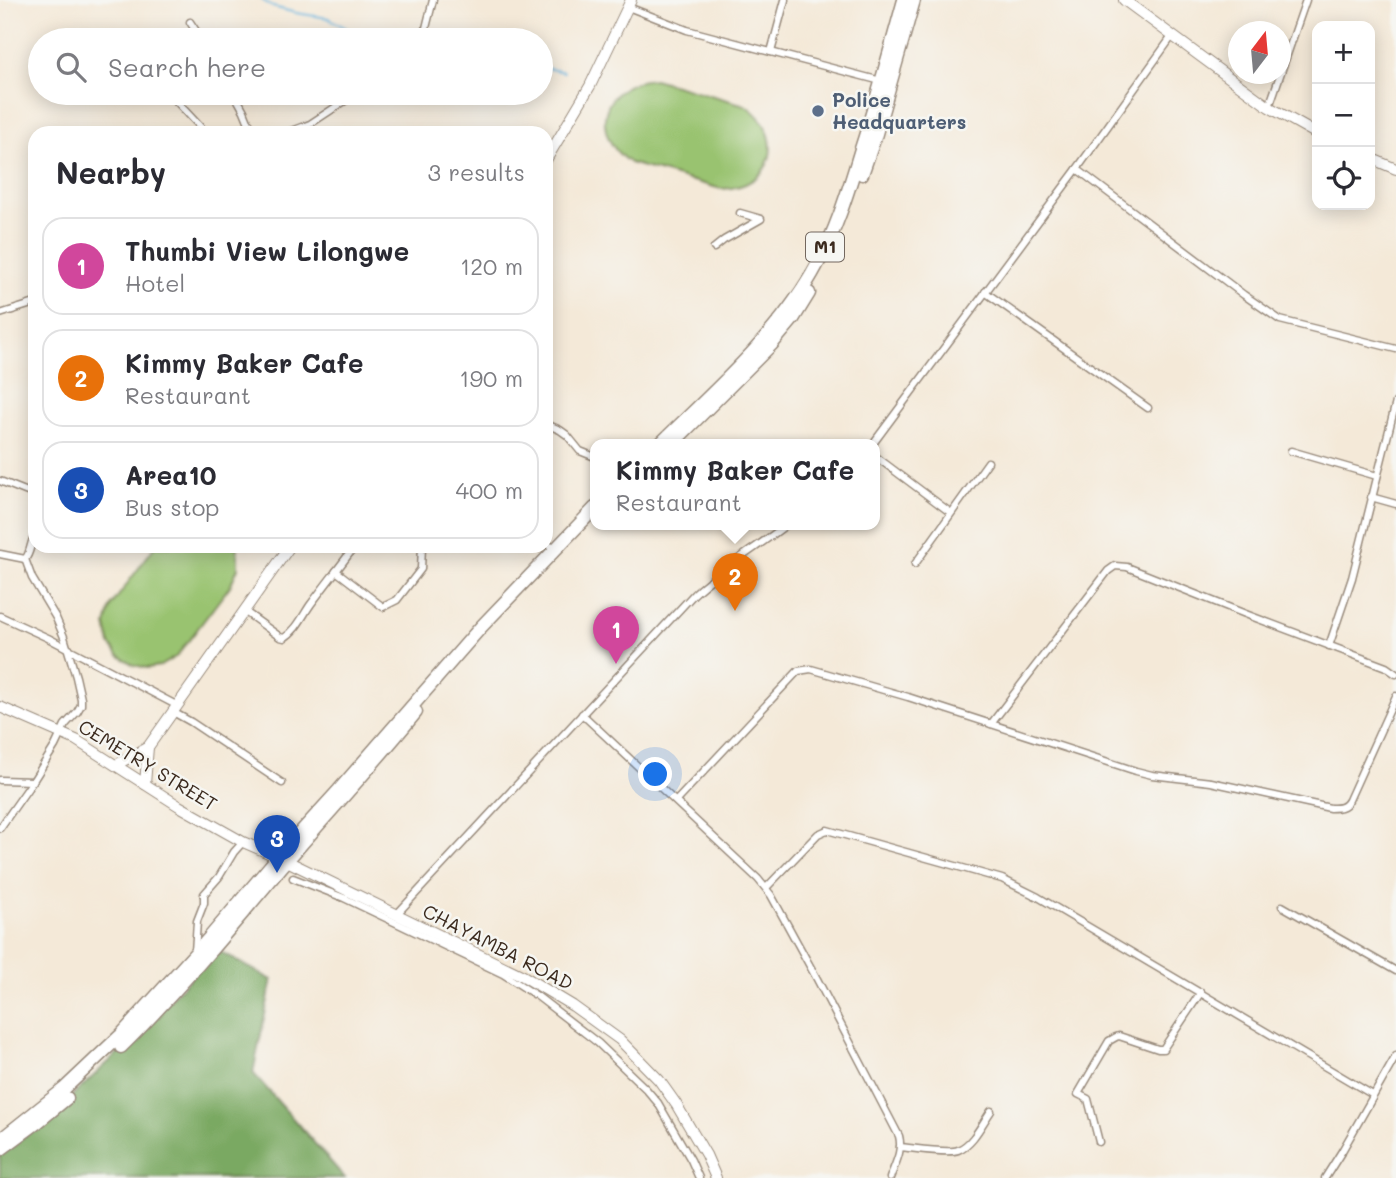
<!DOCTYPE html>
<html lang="en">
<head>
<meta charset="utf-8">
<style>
  :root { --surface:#fff; --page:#f7f7f7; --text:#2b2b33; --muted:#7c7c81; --line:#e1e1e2; --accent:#1a73e8 }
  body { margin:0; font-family:Mali,sans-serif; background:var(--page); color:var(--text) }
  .controls { position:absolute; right:21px; top:21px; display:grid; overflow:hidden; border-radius:14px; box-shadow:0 4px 18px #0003 }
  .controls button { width:63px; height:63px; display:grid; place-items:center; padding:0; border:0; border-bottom:2px solid var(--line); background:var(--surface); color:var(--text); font:35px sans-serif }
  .compass { position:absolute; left:1228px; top:21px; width:63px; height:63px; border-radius:50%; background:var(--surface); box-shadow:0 4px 18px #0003; rotate:16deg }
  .you { position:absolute; left:656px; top:775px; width:24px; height:24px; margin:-18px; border:5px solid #fff; border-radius:50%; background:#1a73e8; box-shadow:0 0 0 10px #1a73e833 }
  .badge { display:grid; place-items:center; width:46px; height:46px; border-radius:50%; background:var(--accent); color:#fff; font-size:23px; font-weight:700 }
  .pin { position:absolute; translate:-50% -58px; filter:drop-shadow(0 2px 4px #0008) }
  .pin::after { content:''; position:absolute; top:37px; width:24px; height:21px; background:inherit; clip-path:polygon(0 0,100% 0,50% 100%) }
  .popup { position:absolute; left:590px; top:439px; width:290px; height:91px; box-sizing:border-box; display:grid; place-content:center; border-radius:14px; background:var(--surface); filter:drop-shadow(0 2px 5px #0005); font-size:23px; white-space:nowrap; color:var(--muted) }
  .popup b { font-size:26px; color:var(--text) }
  .popup::after { content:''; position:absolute; left:50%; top:100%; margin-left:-14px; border:14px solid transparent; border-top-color:var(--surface) }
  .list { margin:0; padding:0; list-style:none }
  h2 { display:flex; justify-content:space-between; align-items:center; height:91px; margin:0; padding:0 28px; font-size:30px }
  h2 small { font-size:23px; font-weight:400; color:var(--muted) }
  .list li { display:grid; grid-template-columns:46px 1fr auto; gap:21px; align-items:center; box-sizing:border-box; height:98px; margin:0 14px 14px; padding:0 14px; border:2px solid var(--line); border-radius:21px }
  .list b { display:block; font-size:26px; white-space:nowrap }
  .list p { margin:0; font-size:23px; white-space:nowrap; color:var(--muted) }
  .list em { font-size:23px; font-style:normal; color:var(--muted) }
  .icon { flex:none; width:38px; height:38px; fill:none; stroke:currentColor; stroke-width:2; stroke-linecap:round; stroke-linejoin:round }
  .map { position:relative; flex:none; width:1396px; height:1178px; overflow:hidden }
  .search { position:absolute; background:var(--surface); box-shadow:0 4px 18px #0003; left:28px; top:28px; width:525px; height:77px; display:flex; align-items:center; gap:18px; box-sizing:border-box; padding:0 24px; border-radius:38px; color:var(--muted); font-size:26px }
  .panel { position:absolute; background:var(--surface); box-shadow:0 4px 18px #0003; left:28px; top:126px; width:525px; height:427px; border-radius:21px }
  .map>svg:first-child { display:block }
</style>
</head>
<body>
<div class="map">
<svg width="1396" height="1178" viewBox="0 0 1396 1178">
  <rect width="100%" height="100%" fill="#f6f6f2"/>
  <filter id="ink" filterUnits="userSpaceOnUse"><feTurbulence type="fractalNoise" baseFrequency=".0143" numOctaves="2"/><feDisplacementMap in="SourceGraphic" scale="14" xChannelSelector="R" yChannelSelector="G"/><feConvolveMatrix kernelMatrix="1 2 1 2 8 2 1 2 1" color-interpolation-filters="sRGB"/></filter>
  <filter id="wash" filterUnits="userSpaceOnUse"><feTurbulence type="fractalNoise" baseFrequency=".00686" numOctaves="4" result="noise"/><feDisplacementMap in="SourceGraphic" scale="28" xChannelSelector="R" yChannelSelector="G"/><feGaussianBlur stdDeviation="1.57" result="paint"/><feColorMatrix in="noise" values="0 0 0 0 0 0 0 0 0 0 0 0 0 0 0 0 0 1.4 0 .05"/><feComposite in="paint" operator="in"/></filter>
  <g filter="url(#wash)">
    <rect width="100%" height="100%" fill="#f4e9d8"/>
    <g fill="#99c370" stroke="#6a7647" stroke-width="2">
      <path d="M654,79L745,105C789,135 774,188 721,189L630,163C587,133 602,82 654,79Z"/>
      <path d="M155,546H236L238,555V568L230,586L177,656L160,666L147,668L134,665L118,655L110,644L106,625L111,606Z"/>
    </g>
    <path fill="#7aa962" stroke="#5a6a40" stroke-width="2" d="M217,950L272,980L253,1073L345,1178H0V1154L45,1121L114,1057Z"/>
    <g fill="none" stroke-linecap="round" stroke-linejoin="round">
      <g stroke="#64b4df" stroke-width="2">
        <path d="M262,0L273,7L296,13L328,18L368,40"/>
        <path d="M541,67L564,72"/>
      </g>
    </g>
  </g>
  <g filter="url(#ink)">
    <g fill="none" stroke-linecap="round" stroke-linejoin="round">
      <g stroke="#988a7b" stroke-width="9">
        <g id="street">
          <path d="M628,7L687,30L881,81"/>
          <path d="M190,22L202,40"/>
          <path d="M423,40L433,0"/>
          <path d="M771,52L785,0"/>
          <path d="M173,93L177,102L206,133"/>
          <path d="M234,93L244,111L253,133"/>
          <path d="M1269,107L1306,0"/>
          <path d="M286,133L310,124L354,95L362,93"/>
          <path d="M1077,169L1244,295L1280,320L1396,349"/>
          <path d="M714,248L724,240L761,219L740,213"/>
          <path d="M985,292L1148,408"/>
          <path d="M0,314L35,303"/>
          <path d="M546,424L560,430L567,435L580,451L595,457"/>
          <path d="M872,445L1077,169L1173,35"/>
          <path d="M1291,451L1377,476"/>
          <path d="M875,456L951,513"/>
          <path d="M0,481L35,495"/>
          <path d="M1371,497L1396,504"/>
          <path d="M546,542L553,549"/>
          <path d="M0,554L25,559L32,578L56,618L64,637L76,677L81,699V705L77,712L65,725L55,746L33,781L0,828"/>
          <path d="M25,559C31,553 30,542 35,535"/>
          <path d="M915,564L988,462"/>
          <path d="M336,571L383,607L397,600L421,569L422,546"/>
          <path d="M244,611L280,637L284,638C297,630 303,615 311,604C326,584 341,565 355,546"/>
          <path d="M0,616L48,638L178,706"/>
          <path d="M1329,646L1352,578L1396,402"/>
          <path d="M173,712L191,722L282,783"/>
          <path d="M582,714L758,879L771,895L817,979L899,1136C903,1151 895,1164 890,1178"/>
          <path d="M991,724L1108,571L1115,566L1127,567L1248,615L1386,667L1396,674"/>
          <path d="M0,780L33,781"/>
          <path d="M676,801L798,671L811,669L908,697L1136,771L1152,775L1211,782L1330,808C1339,808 1345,808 1349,800L1396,696"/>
          <path d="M293,878L344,898L503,974L537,996L598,1043L646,1089L658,1103L691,1160L699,1178"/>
          <path d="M766,888L818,834L827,830L1002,879L1038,897L1373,1095"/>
          <path d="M1282,906L1396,971"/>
          <path d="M396,915L694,594C722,568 755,549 786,525"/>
          <path d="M195,952L197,921L204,903V894L219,877L234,852L243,842"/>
          <path d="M1099,1142L1088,1099L1078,1094L1109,1041L1116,1037L1119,1036L1158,1049H1163L1201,992"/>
          <path d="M900,1147C913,1148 948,1154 958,1150C973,1144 982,1124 991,1111"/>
          <path d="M1325,1178L1342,1151L1396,1056"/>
        </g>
      </g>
      <g stroke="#988a7b" stroke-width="12">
        <g id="secondary">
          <path d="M1124,0L1269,107L1317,134"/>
          <path d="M1370,158L1396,169"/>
          <path d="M546,160L590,86L631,0"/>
          <path d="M0,707L76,740L179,806L243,842L287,861L523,976L573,1006L620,1040L659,1080L676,1104L706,1155L716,1178"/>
          <path d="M116,765L148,747L290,546"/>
          <path d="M145,784L148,747"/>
        </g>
      </g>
      <g stroke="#988a7b" stroke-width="15">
        <g id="highway">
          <path d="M862,174L875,137L914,0"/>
          <path d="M659,445C712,393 775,338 812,274C835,235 848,192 861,149C877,100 890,50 904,0"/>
          <path d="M671,445L772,344L793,319L809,293"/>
          <path d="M121,1047C179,990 231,927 284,864C328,813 374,764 416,712"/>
          <path d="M0,1140L64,1089L121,1035L210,937L277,858L339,790L481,627L595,508"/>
          <path d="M0,1150L38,1122L67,1098"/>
        </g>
      </g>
      <use href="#street" stroke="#fff" stroke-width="6"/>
      <use href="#secondary" stroke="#fff" stroke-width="10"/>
      <use href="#highway" stroke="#fff" stroke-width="12"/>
    </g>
  </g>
  <circle fill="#5c6f8a" stroke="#f6f6f2" stroke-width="2.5" cx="818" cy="111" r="7"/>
  <g text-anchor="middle" stroke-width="5" stroke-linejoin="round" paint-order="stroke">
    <rect fill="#f6f6f2" stroke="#73675e" stroke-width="2" x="806" y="232.5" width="38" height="29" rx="5"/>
    <g font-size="18" font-weight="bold" fill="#3b2a1e">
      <text x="825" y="253">M1</text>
    </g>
    <g font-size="19" font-weight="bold" fill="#4e5e75" stroke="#f6f6f2" text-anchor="start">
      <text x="832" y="107">Police<tspan x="832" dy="22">Headquarters</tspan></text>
    </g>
    <g font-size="19" fill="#3b2a1e" stroke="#f6f6f2">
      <text transform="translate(148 765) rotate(31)" y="7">CEMETRY STREET</text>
      <text transform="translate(498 947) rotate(27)" y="7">CHAYAMBA ROAD</text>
    </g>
  </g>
</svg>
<div class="controls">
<button>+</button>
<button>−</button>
<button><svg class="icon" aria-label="locate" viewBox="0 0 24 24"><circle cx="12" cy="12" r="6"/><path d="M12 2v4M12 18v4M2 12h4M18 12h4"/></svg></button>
</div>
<svg class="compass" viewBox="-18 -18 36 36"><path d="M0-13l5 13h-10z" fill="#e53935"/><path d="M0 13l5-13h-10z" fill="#7c7c81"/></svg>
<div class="you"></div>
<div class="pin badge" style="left:616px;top:664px;background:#d1479c">1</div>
<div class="pin badge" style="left:735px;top:611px;background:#e8710a">2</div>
<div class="popup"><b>Kimmy Baker Cafe</b>Restaurant</div>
<div class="pin badge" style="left:277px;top:873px;background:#1a4fb4">3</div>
<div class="search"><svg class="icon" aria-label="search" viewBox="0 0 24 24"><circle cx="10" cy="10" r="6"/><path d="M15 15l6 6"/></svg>Search here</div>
<section class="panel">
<h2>Nearby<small>3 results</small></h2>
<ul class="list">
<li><span class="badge" style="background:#d1479c">1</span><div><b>Thumbi View Lilongwe</b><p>Hotel</p></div><em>120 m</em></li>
<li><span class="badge" style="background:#e8710a">2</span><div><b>Kimmy Baker Cafe</b><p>Restaurant</p></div><em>190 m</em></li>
<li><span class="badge" style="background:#1a4fb4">3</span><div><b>Area10</b><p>Bus stop</p></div><em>400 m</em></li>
</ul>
</section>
</div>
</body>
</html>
